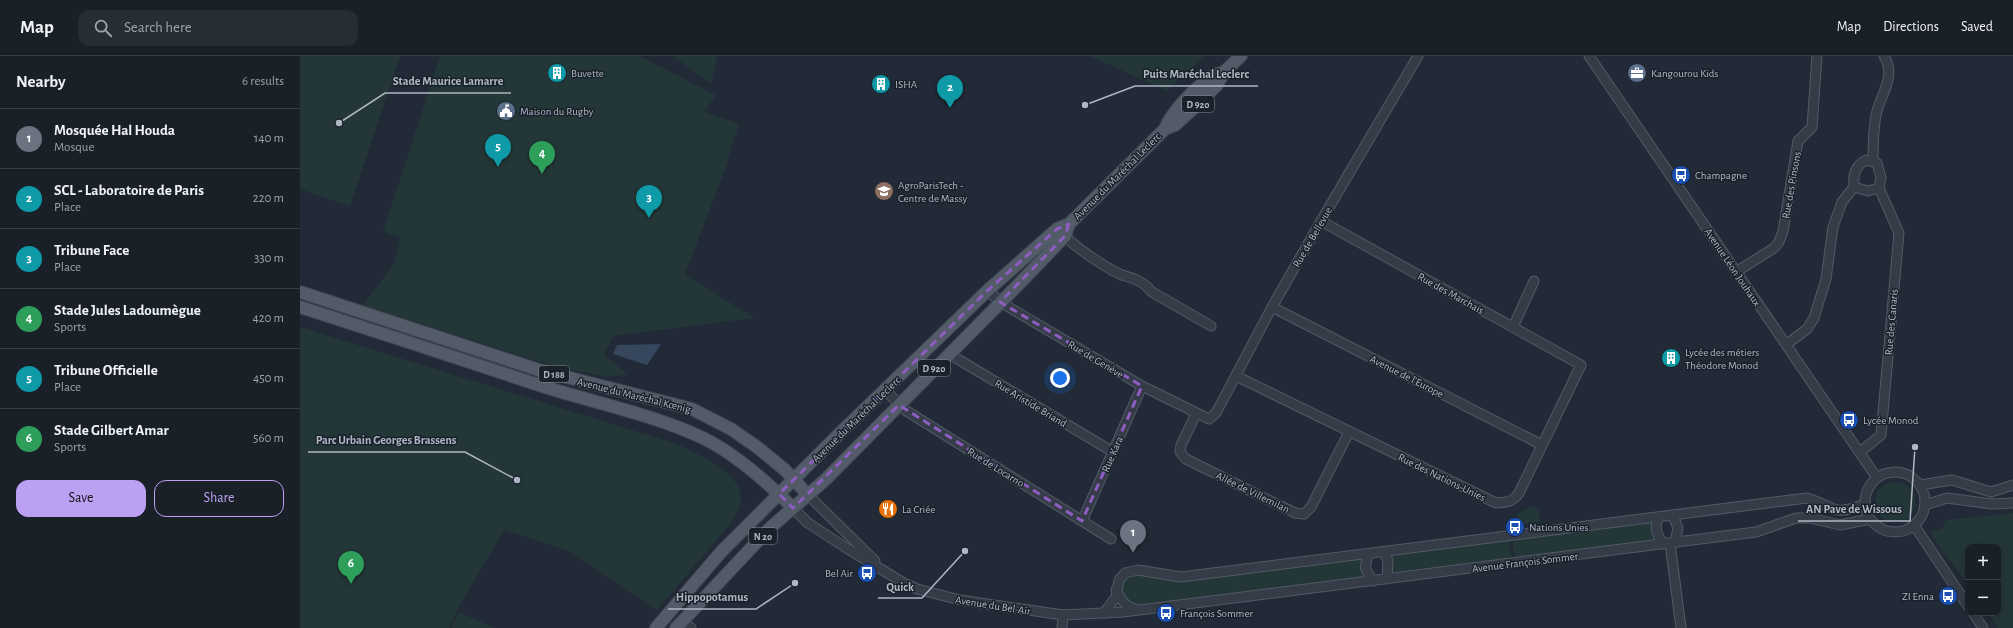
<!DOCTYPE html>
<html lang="en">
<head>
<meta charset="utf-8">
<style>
  :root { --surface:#192028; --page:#262d34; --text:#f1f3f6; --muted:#9fa3a8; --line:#373e45; --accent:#bca0f2 }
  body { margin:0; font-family:"Alegreya Sans",sans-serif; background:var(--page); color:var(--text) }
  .controls { position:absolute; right:12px; bottom:12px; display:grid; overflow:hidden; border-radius:8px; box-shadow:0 2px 10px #0003 }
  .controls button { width:36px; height:36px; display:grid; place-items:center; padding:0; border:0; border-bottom:1px solid var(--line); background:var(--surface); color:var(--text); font:20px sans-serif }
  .you { position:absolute; left:760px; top:322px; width:14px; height:14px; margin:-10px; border:3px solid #fff; border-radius:50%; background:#1a73e8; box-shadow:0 0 0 6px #1a73e833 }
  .badge { display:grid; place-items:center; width:26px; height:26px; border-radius:50%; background:var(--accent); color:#fff; font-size:13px; font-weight:700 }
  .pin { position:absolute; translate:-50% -33px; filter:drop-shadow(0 1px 2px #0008) }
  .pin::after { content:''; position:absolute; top:21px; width:14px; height:12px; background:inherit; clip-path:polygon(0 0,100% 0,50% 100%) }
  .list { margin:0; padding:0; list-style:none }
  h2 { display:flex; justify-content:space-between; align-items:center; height:52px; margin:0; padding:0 16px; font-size:17px }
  h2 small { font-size:13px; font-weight:400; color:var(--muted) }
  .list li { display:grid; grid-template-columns:26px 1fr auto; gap:12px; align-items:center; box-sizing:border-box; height:60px; padding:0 16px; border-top:1px solid var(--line) }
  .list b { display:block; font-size:15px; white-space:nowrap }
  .list p { margin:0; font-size:13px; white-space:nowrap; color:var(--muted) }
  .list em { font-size:13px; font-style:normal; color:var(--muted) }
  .actions { display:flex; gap:8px; padding:12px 16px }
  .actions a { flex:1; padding:9px 0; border:1px solid var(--accent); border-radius:12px; text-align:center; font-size:14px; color:var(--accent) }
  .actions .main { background:var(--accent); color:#111 }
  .icon { flex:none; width:22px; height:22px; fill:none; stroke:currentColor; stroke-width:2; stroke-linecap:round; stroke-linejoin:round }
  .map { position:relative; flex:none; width:1713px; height:572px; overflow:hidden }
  header { display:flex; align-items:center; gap:24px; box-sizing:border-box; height:56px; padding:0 20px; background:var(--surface); border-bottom:1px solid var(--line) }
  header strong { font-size:19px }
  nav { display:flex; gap:22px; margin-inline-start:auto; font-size:14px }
  .search { width:280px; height:36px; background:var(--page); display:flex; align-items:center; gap:10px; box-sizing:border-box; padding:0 14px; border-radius:12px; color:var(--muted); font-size:15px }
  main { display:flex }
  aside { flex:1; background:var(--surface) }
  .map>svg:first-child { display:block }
</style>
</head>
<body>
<header>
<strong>Map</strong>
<div class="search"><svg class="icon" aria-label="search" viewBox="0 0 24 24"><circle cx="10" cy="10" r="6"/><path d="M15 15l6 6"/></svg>Search here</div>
<nav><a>Map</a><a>Directions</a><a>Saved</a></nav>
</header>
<main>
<aside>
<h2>Nearby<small>6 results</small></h2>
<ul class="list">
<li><span class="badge" style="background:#6b7280">1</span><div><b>Mosquée Hal Houda</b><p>Mosque</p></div><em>140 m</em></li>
<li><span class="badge" style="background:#0f9aa8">2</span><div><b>SCL - Laboratoire de Paris</b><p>Place</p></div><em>220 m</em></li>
<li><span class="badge" style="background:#0f9aa8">3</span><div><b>Tribune Face</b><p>Place</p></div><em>330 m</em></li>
<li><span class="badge" style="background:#2e9e5b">4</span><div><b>Stade Jules Ladoumègue</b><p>Sports</p></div><em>420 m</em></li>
<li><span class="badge" style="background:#0f9aa8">5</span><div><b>Tribune Officielle</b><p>Place</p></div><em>450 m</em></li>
<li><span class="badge" style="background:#2e9e5b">6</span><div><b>Stade Gilbert Amar</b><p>Sports</p></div><em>560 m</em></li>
</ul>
<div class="actions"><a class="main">Save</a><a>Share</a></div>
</aside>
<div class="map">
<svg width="1713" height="572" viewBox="0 0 1713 572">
  <rect width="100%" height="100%" fill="#212a36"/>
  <g fill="#243738">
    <path d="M0,0H100L50,150L0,133Z"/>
    <path d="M140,0H339L416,39L404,56L439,68L424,116L385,218L454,262L313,280L304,299L328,319L305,321L247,308L63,249L94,208L100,181L83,176Z"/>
    <path d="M373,0H417L411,28Z"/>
    <path d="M790,0H905L867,35Z"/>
    <path d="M0,271L374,387C393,395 440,416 441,440C441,450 436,458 432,466L357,554L271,496L204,474L158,552L149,572H0Z"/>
    <circle cx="1595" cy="446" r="20"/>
    <path d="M1231,450L1239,454L1240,466L1219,469L1217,458Z"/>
    <path d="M1713,457V572H1698L1688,557H1698V491H1668V529C1656,511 1639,493 1630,475L1641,474L1646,464Z"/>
    <path d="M1352,466L1351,477L1355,484L1217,501L1214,499L1213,486L1215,483Z"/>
    <path d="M1207,484L1209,486L1211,500L1209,502L1092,516L1093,509L1089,499Z"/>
    <path d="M1062,502L1060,513L1064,521L834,549L827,546L821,535L824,525L836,519L866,523Z"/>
    <path d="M159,556L194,572H151Z"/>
  </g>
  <path fill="#36465d" d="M361,288L347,309L313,298L317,289Z"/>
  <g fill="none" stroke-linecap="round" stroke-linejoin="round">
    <g stroke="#525a65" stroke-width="11">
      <g id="minor">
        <path d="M1289,0L1577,422"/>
        <path d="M1566,104L1577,107L1581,122L1579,132L1568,135L1554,131C1553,118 1555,110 1566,104Z"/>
        <path d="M1573,105C1573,89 1573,75 1576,59C1580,39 1597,21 1584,0"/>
        <path d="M765,180C775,191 809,214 822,219C835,223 843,225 852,236L911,270"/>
        <path d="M1436,216L1474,192L1479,186L1483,175L1498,85L1512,71L1517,0"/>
        <path d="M687,235L707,250L842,330L909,363L916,357L972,251L1021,165L1118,0"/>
        <path d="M972,251L1242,389"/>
        <path d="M1213,271L1234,225"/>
        <path d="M1487,288L1507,273L1514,262L1526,223L1533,171L1542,146L1554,131"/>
        <path d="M650,296L656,302L813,396"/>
        <path d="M936,320L1196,447C1207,446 1213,446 1219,437L1281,309L1021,165"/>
        <path d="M585,334L605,354L811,483"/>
        <path d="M896,358L881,389L880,396L886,403L995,457L1004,458L1011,451L1049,376"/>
        <path d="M1560,396L1581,379L1599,177L1579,132"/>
        <circle cx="1595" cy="446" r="30"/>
        <path d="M1620,429L1652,424L1691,436L1713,429"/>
        <path d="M508,439L575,505"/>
        <path d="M1625,449L1647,442L1692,448L1713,447"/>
        <path d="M493,452L508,467L548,493L602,526L617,533L660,544L763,559L823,556L1456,476L1496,462H1510L1540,469L1570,463"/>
        <path d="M1373,460L1378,472L1375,486"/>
        <path d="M1358,462C1354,473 1357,478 1363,488"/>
        <path d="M782,465L842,330"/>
        <path d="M1614,469L1668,550"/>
        <path d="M1370,487L1381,572"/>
        <path d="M1083,496L1088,504L1087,523"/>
        <path d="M1069,498C1063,512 1065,513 1073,525"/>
        <path d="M816,534C822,544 824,550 835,553"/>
        <path d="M804,557L816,541L819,524L825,517L838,514L881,521L1507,442C1538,451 1530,461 1565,448"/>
        <path d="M1673,557L1683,572"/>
        <path d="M381,566L391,572"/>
        <path d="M762,572L763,559"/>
      </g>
    </g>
    <g stroke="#3e4551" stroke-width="14">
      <g id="major">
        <path d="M865,73C871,56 895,32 910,22C914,19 920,17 924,16"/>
        <path d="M0,236L239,314L392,353L431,373L457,391L485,414L508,439"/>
        <path d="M0,251C81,277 161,303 242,330C295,347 352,358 403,382C436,398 467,426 493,452"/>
        <path d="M356,572L421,496L536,381L687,235L757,173L769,168L865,73L875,69L897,49L917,29L924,16L941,0"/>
        <path d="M376,572L470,472L525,424L715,232L765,180L769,168"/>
      </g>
    </g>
    <use href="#minor" stroke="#353c47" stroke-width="9"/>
    <use href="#major" stroke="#525b67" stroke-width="12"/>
  </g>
  <path fill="none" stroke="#8d5dc1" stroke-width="3" stroke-dasharray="8 5" stroke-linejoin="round" d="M769,168L765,180L700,246L842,330L782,465L599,349L493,452L479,438L687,235L757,173Z"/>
  <defs>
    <g id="building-disc" transform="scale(1)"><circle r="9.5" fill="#0f9aa8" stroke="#1a212b"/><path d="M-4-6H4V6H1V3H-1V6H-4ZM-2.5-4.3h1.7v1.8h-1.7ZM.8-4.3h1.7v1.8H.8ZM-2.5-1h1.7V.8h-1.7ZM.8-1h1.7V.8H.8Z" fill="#fff"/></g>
    <g id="office-disc" transform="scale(1)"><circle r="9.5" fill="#5c6f8a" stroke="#1a212b"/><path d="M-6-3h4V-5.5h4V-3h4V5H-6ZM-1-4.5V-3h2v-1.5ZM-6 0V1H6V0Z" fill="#fff"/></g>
    <g id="civic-disc" transform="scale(1)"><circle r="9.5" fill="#5c6f8a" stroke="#1a212b"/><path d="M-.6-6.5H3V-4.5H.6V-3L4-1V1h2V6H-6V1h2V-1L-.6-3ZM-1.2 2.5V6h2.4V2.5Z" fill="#fff"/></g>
    <g id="bus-disc" transform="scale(1)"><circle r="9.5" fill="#1a4fb4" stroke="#1a212b"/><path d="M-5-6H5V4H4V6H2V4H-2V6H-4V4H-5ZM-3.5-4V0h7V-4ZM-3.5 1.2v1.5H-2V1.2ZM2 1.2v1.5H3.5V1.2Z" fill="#fff"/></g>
    <g id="university-disc" transform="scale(1)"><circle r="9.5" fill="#8d6e63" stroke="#1a212b"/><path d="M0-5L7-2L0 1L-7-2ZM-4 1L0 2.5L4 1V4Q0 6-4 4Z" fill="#fff"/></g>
    <g id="restaurant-disc" transform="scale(1)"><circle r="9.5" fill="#e8710a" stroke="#1a212b"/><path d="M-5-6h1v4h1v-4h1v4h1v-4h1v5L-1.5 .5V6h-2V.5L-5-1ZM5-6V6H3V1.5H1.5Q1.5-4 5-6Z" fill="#fff"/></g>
  </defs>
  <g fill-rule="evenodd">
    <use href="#building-disc" x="257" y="17"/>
    <use href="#office-disc" x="1337" y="17"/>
    <use href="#building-disc" x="581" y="28"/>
    <use href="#civic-disc" x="206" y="55"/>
    <use href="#bus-disc" x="1381" y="119"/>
    <use href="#university-disc" x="584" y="135"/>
    <use href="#building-disc" x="1371" y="302"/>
    <use href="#bus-disc" x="1549" y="364"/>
    <use href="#restaurant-disc" x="588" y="453"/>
    <use href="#bus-disc" x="1215" y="471"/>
    <use href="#bus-disc" x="567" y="517"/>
    <use href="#bus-disc" x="1648" y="540"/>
    <use href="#bus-disc" x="866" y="557"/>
  </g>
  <g text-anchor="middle" stroke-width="3" stroke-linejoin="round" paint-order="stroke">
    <g fill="#1a212b" stroke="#828a96" stroke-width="1">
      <rect x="882" y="40" width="32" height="16" rx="3"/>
      <rect x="618" y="304" width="32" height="16" rx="3"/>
      <rect x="239" y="310" width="30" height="16" rx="3"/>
      <rect x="449" y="472" width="28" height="16" rx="3"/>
    </g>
    <g font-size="10" font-weight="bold" fill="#afb7c4">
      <text x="898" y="52">D 920</text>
      <text x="634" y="316">D 920</text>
      <text x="254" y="322">D 188</text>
      <text x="463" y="484">N 20</text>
    </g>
    <g font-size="11" fill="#afb7c4" stroke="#1a212b" text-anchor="start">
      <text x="271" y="21">Buvette</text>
      <text x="1351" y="21">Kangourou Kids</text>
      <text x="595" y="32">ISHA</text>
      <text x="220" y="59">Maison du Rugby</text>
      <text x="1395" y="123">Champagne</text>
      <text x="598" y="133">AgroParisTech -<tspan x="598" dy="13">Centre de Massy</tspan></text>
      <text x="1385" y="300">Lycée des métiers<tspan x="1385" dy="13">Théodore Monod</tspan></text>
      <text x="1563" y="368">Lycée Monod</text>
      <text x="602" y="457">La Criée</text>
      <text x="1229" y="475">Nations Unies</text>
      <text x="553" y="521" text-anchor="end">Bel Air</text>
      <text x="1634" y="544" text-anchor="end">ZI Enna</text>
      <text x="880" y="561">François Sommer</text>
    </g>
    <g font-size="11" fill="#afb7c4" stroke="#1a212b">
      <text transform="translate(817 120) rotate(-45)" y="4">Avenue du Maréchal Leclerc</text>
      <text transform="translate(1491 129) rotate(-80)" y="4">Rue des Pinsons</text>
      <text transform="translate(1012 181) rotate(-60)" y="4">Rue de Bellevue</text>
      <text transform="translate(1433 211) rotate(56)" y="4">Avenue Léon Jouhaux</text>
      <text transform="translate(1151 237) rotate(29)" y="4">Rue des Marchais</text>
      <text transform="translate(1591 266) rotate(-85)" y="4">Rue des Canaris</text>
      <text transform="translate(796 303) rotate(31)" y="4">Rue de Genève</text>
      <text transform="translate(1107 320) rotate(27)" y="4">Avenue de l'Europe</text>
      <text transform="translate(334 339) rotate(14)" y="4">Avenue du Maréchal Kœnig</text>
      <text transform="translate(731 347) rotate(31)" y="4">Rue Aristide Briand</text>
      <text transform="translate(556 363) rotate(-44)" y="4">Avenue du Maréchal Leclerc</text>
      <text transform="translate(812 398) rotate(-66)" y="4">Rue Kara</text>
      <text transform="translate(696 411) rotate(32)" y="4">Rue de Locarno</text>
      <text transform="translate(1142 421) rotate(26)" y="4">Rue des Nations-Unies</text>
      <text transform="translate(953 436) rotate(26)" y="4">Allée de Villemilan</text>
      <text transform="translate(1225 506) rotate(-7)" y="4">Avenue François Sommer</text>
      <text transform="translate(693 549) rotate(9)" y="4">Avenue du Bel-Air</text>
    </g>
  </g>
  <path fill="none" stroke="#afb7c4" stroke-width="1.5" d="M785 49L835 30H958M39 67L85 37H211M217 424L165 396H8M1615 391L1610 465H1498M665 495L622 542H578M495 527L456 553H368"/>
  <g fill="#afb7c4" stroke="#1a212b" stroke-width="1.5">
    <circle cx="785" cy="49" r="4"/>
    <circle cx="39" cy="67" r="4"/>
    <circle cx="217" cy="424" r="4"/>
    <circle cx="1615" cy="391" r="4"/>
    <circle cx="665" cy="495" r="4"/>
    <circle cx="495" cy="527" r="4"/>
  </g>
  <g font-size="12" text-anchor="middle" font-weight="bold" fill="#afb7c4" stroke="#1a212b" stroke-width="3" stroke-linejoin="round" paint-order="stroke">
    <text x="896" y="22">Puits Maréchal Leclerc</text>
    <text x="148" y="29">Stade Maurice Lamarre</text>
    <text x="86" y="388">Parc Urbain Georges Brassens</text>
    <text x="1554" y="457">AN Pave de Wissous</text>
    <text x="600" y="535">Quick</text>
    <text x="412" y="545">Hippopotamus</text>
  </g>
</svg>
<div class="controls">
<button>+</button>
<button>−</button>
</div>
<div class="you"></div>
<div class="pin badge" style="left:833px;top:497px;background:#6b7280">1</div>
<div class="pin badge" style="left:650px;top:52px;background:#0f9aa8">2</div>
<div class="pin badge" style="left:349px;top:162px;background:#0f9aa8">3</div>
<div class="pin badge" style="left:242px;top:118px;background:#2e9e5b">4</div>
<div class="pin badge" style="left:198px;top:111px;background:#0f9aa8">5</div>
<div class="pin badge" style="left:51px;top:528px;background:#2e9e5b">6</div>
</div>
</main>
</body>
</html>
